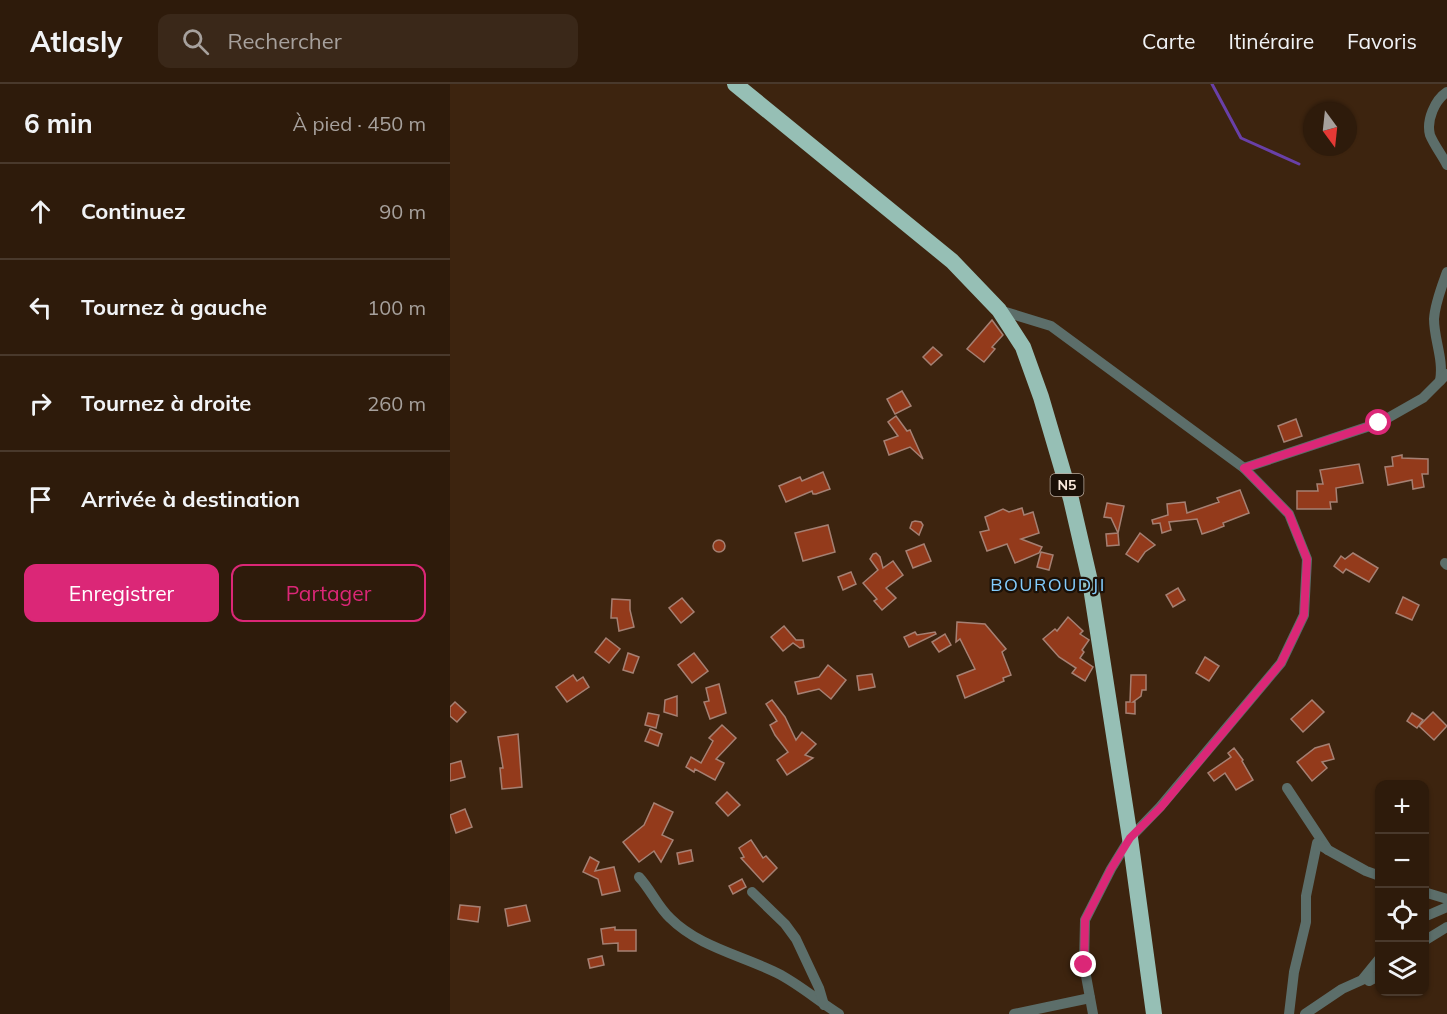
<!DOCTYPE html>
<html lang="fr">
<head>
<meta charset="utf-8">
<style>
  :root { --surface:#2e1b0b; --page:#3a2819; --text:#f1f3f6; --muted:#a7a19d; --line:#49392c; --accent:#db2777 }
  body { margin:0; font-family:Mulish,sans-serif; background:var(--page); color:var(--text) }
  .controls { position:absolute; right:18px; bottom:18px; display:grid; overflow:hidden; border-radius:12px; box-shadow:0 2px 4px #0004 }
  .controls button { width:54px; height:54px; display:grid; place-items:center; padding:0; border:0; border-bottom:2px solid var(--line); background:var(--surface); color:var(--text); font:30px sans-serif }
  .compass { position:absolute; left:853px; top:18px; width:54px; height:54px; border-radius:50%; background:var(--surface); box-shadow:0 2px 4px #0004; rotate:165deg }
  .stop { position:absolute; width:18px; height:18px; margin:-14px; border:4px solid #db2777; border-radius:50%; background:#fff }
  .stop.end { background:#db2777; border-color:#fff; box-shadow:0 2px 6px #0008 }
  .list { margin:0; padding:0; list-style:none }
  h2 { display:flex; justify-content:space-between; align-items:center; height:78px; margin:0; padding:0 24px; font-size:26px }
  h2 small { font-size:20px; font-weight:400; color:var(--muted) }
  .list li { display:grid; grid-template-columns:39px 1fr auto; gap:18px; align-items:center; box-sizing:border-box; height:96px; padding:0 24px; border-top:2px solid var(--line) }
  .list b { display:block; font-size:22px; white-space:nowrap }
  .list em { font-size:20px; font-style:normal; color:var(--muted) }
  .actions { display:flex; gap:12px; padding:18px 24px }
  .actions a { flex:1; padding:14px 0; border:2px solid var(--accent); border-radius:12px; text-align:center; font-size:21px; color:var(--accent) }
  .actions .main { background:var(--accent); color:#fff }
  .icon { flex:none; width:33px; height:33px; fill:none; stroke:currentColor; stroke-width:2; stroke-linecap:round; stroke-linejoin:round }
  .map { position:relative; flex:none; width:997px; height:930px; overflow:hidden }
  header { display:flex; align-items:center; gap:36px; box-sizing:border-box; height:84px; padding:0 30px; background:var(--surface); border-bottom:2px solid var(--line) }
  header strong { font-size:28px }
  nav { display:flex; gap:33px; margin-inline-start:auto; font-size:21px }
  .search { width:420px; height:54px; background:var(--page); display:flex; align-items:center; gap:15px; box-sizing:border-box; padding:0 21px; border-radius:12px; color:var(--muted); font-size:22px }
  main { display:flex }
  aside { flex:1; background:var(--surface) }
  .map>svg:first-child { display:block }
</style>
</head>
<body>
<header>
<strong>Atlasly</strong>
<div class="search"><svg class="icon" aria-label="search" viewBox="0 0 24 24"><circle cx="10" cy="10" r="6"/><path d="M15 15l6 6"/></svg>Rechercher</div>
<nav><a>Carte</a><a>Itinéraire</a><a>Favoris</a></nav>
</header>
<main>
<aside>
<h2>6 min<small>À pied · 450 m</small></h2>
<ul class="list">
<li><svg class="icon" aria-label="ahead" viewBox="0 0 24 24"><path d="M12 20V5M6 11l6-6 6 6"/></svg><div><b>Continuez</b></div><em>90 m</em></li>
<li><svg class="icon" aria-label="left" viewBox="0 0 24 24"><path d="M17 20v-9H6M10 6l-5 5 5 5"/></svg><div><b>Tournez à gauche</b></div><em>100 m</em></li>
<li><svg class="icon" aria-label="right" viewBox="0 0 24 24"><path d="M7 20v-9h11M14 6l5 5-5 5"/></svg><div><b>Tournez à droite</b></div><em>260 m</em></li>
<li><svg class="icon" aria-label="arrive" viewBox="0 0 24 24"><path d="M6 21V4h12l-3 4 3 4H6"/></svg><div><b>Arrivée à destination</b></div></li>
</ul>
<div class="actions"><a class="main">Enregistrer</a><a>Partager</a></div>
</aside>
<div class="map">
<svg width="997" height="930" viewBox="0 0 997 930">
  <rect width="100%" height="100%" fill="#3d240f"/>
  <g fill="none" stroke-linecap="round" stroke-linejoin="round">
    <path stroke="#6940a8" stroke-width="3" d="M762,0L791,54L849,80"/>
  </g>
  <g fill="#933a1b" stroke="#a58073" stroke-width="1.5">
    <path d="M542,236L553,251L542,263L545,265L534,278L517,265Z"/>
    <path d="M483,263L492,271L481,281L473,273Z"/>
    <path d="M452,307L461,322L445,330L437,315Z"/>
    <path d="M446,332L457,347L460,346L473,375L460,363L439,371L434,357L448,352L438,338Z"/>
    <path d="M846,335L852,352L834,358L828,342Z"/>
    <path d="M952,371V374L978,375V390H972L974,403L963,405L962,396L938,401L935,383L943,382L942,373Z"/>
    <path d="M909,380L913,399L886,404L887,418H880L881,425H847V407H868L867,400H873L870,386Z"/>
    <path d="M373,388L380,405L366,410H363L362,407L336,418L329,402L350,393L352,397Z"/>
    <path d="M790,406L799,429L773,439L774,442L764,446L752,450L747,435L719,438L721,446L712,449L710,439L703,440L702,436L718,431L717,420L735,418L737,429L769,418L767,414Z"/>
    <path d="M657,419L674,422L668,449L669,461L657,462L656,450L668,449L661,434L654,433Z"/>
    <path d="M572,424L574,431L583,428L589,449L571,455L592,463L589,469L565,479L557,460L537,467L530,448L539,446L535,433L553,425L559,428Z"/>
    <path d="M465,437L471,438L473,441L469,451L460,444L462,438Z"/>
    <path d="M378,441L385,468L353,477L345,449Z"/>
    <path d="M690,449L705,461L695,468L688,478L676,470Z"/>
    <circle cx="269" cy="462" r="6"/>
    <path d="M474,460L481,477L463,484L456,467Z"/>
    <path d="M591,468L603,471L599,486L587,483Z"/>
    <path d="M426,469L430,473L433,484L443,477L453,491L436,504L446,514L432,526L424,517L427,515L413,499L428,486L420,475L423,470Z"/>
    <path d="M903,469L928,484L919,498L896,485L893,489L884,482L891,472L895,475Z"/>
    <path d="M401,488L406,500L393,506L388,493Z"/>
    <path d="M728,504L735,516L723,523L716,511Z"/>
    <path d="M953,513L969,521L962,536L946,529Z"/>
    <path d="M232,514L244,528L231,539L219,524Z"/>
    <path d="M162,515L180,516V526L184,543L169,547L167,534H161Z"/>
    <path d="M618,533L633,547L630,550L639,556L632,566L634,568L630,574L643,583L635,597L622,589L626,584L609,573L593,555L605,545L607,547Z"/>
    <path d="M507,538L535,540L556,565L552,568L561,591L553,594L554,597L515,614L507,592L525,585L510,555L506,558Z"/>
    <path d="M334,542L346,556H353L354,563L350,564L343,559L333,567L321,553Z"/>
    <path d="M465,548L467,551L485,548L486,550L459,563L454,553Z"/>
    <path d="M495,550L501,561L489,568L482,558Z"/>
    <path d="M156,554L170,565L159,579L145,568Z"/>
    <path d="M178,569L189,573L183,589L173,586Z"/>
    <path d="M244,569L258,587L242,599L228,581Z"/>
    <path d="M755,573L769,582L759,597L746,589Z"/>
    <path d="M378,581L396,596L381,615L369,605L348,610L345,598L369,593Z"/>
    <path d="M422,590L425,603L409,606L407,592Z"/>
    <path d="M123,591L127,597L133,593L139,603L117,618L106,603Z"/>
    <path d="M681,591H696V606H692L691,612L683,618H685V630L676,629V618H680Z"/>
    <path d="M269,600L276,629L260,635L254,618L259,617L256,604Z"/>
    <path d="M227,612V632L214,628L215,616Z"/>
    <path d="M322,616L335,633L346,656L352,648L366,660L355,671L363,674L337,691L327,676L338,668L325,651L320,641L327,637L316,620Z"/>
    <path d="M862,616L874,628L853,648L841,635Z"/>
    <path d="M5,618L16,628L7,638L0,632V623Z"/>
    <path d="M983,628L997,642L984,656L969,642Z"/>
    <path d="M198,629L209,631L206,644L195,641Z"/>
    <path d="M962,629L973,636L967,644L957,637Z"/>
    <path d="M272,641L286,654L266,675L274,679L265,696L245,685L244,688L236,683L241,673L251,679L263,657L259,654Z"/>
    <path d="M200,645L212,650L208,662L195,657Z"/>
    <path d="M68,650L72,703L52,705L50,684H53L48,653Z"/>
    <path d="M879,660L884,675L872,678L877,684L862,697L847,678L865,664Z"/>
    <path d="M784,664L793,676L792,677L803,696L786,706L775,689L764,697L758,689L781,673L778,669Z"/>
    <path d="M11,677L15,693L0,697V680Z"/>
    <path d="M277,708L290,721L278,732L266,719Z"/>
    <path d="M204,719L223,728L212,751L223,756L211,778L204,767L189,778L173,758L194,741Z"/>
    <path d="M15,725L22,743L6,749L0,731Z"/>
    <path d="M301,756L313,774L316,772L327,784L313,798L291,774L294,773L289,764Z"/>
    <path d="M241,766L243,777L229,780L227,769Z"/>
    <path d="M140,773L149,778L145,787L164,783L170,807L152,811L148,795L133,788Z"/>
    <path d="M292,795L296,803L283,810L279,802Z"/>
    <path d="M10,821L30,823L28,838L8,835Z"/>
    <path d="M76,821L80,837L58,842L55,825Z"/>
    <path d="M165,843V846H186V867H168V859L153,860L151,845Z"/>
    <path d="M152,872L154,881L140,884L138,875Z"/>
  </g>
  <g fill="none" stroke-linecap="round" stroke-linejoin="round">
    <g stroke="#5c6e6a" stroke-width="10">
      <path d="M997,8C985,16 976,36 980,51C984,61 992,71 997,81"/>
      <path d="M549,226L601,242L794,384L839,430L857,475L854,531L831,579L710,723L680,754L661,785L635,836L634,881L643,930"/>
      <path d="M990,297C994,275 984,256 984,235C985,219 992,202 997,188"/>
      <path d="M794,384L929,339L973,314L997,290"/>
      <path d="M995,479L997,481"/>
      <path d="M837,704L878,766L916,787L930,792"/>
      <path d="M189,793C201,806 208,823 220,834C249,863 291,871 327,889C349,900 368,917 389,930"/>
      <path d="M302,808L335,840L346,855L369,904L374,921"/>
      <path d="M974,808L997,815"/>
      <path d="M974,833L997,823"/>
      <path d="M974,857L997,843"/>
      <path d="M919,897L930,891"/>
      <path d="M564,930L640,914"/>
      <path d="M839,930L844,888L856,838V812L867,759L878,766"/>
      <path d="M855,930L892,905L912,896L930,874"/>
    </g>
    <path stroke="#96bfb5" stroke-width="16" d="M285,0L502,177L549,226L573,263L591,313L621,415L640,497L680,754L704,930"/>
  </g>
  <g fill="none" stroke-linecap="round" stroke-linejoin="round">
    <path stroke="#db2777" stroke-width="8" d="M634,881L635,836L661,785L680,754L711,723L831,579L854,531L857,475L839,430L794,384L929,339"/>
  </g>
  <g text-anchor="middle" stroke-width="4.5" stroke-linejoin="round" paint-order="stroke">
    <rect fill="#1b1007" stroke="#b8a99d" stroke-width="1.5" x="600.5" y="390" width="33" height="22" rx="4.5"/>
    <g font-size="14" font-weight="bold" fill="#fbeadd">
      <text x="617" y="406">N5</text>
    </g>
    <g font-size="18" letter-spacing="1.5" fill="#84cdfd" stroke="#1b1007">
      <text x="598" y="507">BOUROUDJI</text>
    </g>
  </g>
</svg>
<div class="controls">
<button>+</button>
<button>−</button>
<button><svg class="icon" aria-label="locate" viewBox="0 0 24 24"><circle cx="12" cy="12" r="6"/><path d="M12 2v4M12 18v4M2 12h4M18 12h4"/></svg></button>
<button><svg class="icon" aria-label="layers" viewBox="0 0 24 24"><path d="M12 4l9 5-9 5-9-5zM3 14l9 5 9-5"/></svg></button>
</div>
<svg class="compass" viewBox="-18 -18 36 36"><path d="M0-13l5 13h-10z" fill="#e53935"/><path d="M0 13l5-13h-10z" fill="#a7a19d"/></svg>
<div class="stop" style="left:929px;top:339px"></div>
<div class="stop end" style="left:634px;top:881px"></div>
</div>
</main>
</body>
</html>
